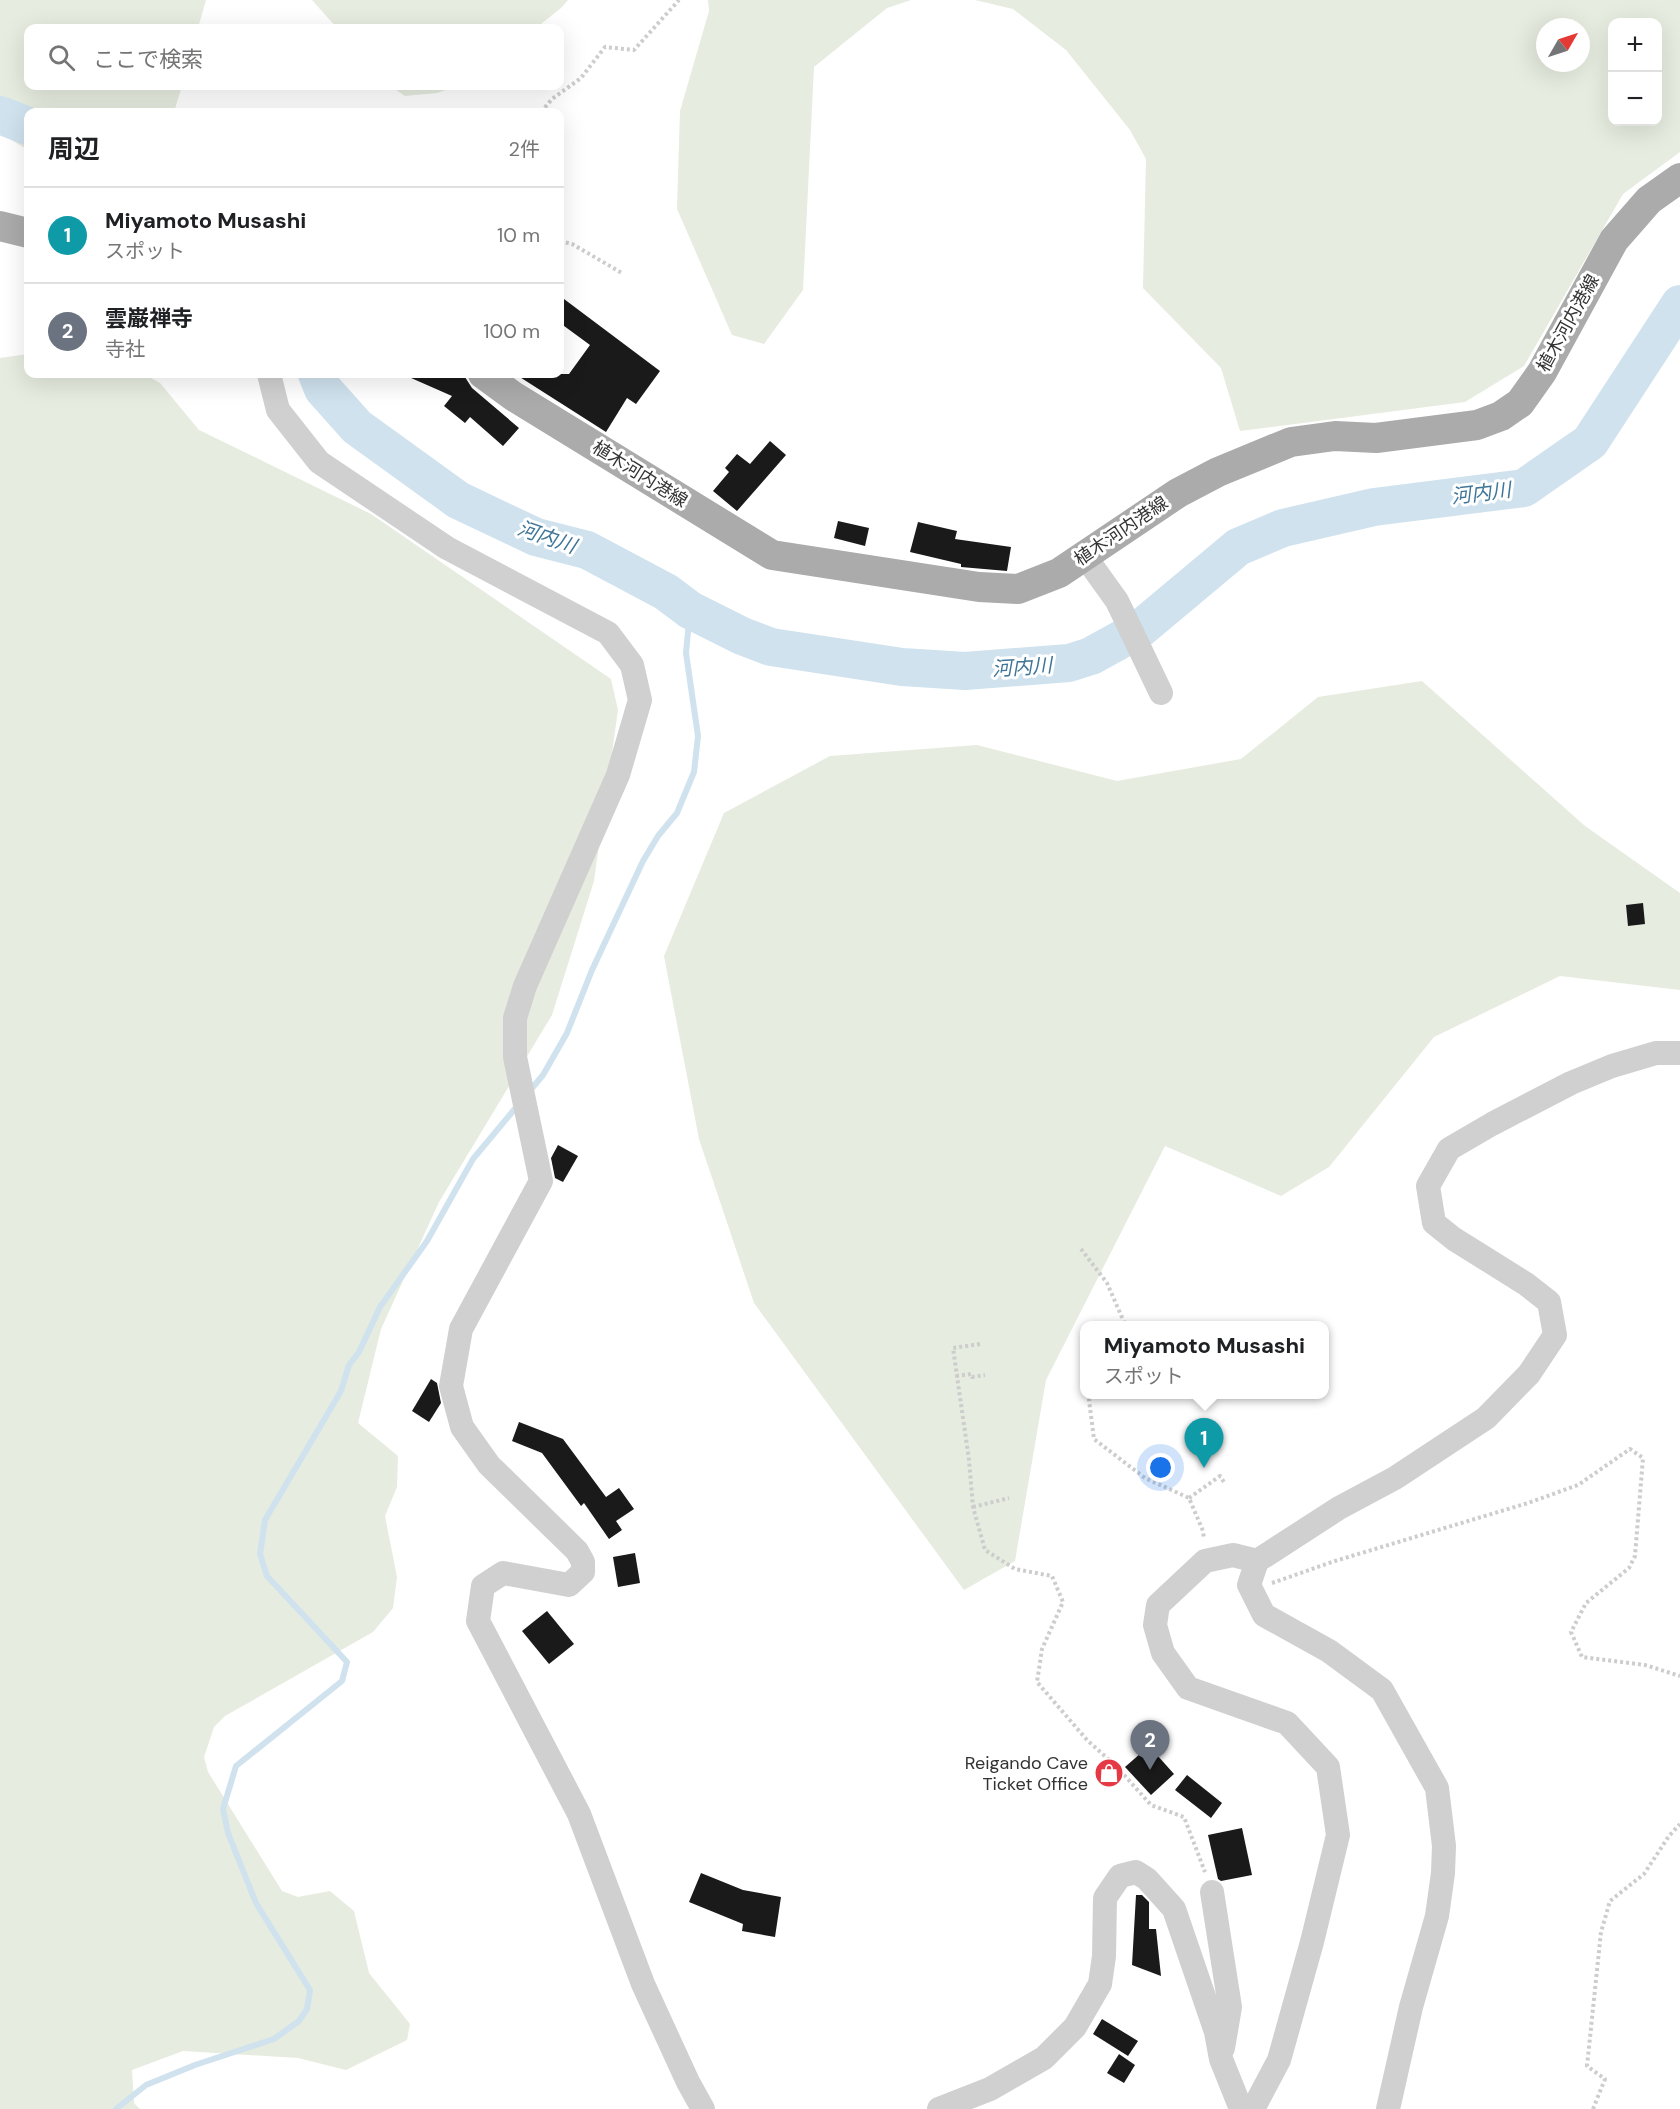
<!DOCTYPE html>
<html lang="ja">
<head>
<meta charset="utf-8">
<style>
  :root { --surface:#fff; --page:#f6f6f6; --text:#202124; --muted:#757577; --line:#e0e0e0; --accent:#111827 }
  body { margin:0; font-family:"DM Sans","Noto Sans JP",sans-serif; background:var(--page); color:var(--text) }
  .controls { position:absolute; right:18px; top:18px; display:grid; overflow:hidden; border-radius:12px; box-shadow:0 6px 24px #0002 }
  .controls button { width:54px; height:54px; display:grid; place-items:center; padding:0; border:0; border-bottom:2px solid var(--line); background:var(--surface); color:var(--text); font:30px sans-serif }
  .compass { position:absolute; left:1536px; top:18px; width:54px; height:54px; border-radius:50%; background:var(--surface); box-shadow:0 6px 24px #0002; rotate:51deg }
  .you { position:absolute; left:1161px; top:1468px; width:21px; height:21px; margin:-15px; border:4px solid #fff; border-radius:50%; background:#1a73e8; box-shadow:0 0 0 9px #1a73e833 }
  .badge { display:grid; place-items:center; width:39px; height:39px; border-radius:50%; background:var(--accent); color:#fff; font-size:20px; font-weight:700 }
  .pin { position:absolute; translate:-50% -50px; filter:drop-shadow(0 2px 3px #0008) }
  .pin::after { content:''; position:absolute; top:32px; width:21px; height:18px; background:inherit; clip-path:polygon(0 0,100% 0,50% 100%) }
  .popup { position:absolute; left:1080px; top:1321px; width:249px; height:78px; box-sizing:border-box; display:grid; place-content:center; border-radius:12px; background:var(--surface); filter:drop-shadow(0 2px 4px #0005); font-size:20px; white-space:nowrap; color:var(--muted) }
  .popup b { font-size:22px; color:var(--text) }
  .popup::after { content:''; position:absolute; left:50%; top:100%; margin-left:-12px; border:12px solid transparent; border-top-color:var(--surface) }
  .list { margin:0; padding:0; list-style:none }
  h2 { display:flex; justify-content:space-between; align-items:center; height:78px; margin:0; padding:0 24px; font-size:26px }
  h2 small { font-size:20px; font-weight:400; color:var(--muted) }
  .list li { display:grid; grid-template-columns:39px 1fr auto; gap:18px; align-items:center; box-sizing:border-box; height:96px; padding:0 24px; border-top:2px solid var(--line) }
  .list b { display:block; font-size:22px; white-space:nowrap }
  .list p { margin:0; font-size:20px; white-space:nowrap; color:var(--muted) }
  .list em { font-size:20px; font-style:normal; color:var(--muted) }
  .icon { flex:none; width:33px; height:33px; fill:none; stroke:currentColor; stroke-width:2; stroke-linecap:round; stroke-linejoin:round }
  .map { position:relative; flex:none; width:1680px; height:2109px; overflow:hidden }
  .search { position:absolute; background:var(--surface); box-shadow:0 6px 24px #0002; left:24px; top:24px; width:540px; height:66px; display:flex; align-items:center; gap:15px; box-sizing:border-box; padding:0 21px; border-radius:12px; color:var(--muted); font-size:22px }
  .panel { position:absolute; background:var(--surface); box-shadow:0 6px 24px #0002; left:24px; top:108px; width:540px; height:270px; border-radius:12px }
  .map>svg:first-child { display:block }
</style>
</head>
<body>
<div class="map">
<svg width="1680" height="2109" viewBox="0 0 1680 2109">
  <rect width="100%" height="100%" fill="#fff"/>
  <g fill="#e6ecdf" fill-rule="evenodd">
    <path d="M0,0H206L198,28H28V86H182L174,112H28V150L0,133Z"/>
    <path d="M312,0H568L561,8L536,28H337Z"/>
    <path d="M708,0H911L887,8L814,67L803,290L764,344L732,335L677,209L680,111L709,11Z"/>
    <path d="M975,0H1680V152L1623,194L1524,366L1465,402L1240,431L1221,368L1143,288L1146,159L1130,130L1066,50L1013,9ZM1612,22H1658V122H1612ZM1545,27H1581V63H1545Z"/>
    <path d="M390,86H457L437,93L405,96Z"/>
    <path d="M28,354V374H144L160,383L199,430L371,514L611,679L618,710L594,881L552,1015L439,1202L381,1329L358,1423L398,1456L397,1487L385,1516L397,1577L393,1608L373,1632L225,1716L214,1727L204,1757L208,1772L282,1891L298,1897L330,1891L354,1911L369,1973L410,2024L407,2040L346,2070L298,2058L183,2051L132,2070L134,2103L140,2109H0V358Z"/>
    <path d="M1422,681L1585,826L1680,893V990L1560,976L1434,1037L1329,1167L1281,1196L1165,1146L1046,1380L1015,1561L964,1590L754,1303L699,1139L664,956L724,813L830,756L977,745L1117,781L1241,759L1318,697Z"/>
  </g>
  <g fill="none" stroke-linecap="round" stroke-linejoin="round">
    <g stroke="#cfe2ee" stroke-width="6">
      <path d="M528,1093L543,1075L567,1033L592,970L643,861L658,836L677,813L694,772L698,736L686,653L690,610"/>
      <path d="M116,2109L146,2085L195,2065L274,2039L299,2021L307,2009L310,1990L256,1903L228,1833L223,1809L236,1766L342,1681L347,1662L267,1576L260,1554L265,1520L341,1391L349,1365L359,1352L380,1307L427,1241L473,1159L518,1105"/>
    </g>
    <g stroke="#cfe2ee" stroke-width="38">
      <path d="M0,115L28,126"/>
      <path d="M317,374L323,389L357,427L458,500L536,537L587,550L666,592L690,610L742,636L771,647L902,667L965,671L1069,663L1091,656L1140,629L1238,547L1283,528L1374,507L1524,488L1590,442L1680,304"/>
    </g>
  </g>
  <g fill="#1a1a1a">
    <path d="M560,296L660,371L636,404L627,398L606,432L515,374H569L590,345L560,323Z"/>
    <path d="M402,374H463L472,388L519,428L503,446L470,417L465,423L444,406L452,396Z"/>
    <path d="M770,441L786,455L737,511L713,491L729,472L725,468L737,454L750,464Z"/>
    <path d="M838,521L869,528L865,546L834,538Z"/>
    <path d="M918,522L957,531L955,539L1011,547L1007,571L961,567V564L910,552Z"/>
    <path d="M1643,903L1645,924L1628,926L1626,905Z"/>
    <path d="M558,1145L578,1156L563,1182L555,1178L551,1158Z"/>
    <path d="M431,1379L437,1383L441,1403L429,1422L412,1411Z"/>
    <path d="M519,1422L563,1439L606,1497L619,1488L634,1509L616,1521L622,1530L609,1539L584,1503L581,1506L542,1453L512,1441Z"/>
    <path d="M635,1553L640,1583L618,1587L613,1557Z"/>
    <path d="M547,1611L574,1644L549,1664L522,1631Z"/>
    <path d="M1149,1746L1174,1774L1151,1795L1125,1767Z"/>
    <path d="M1187,1775L1222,1803L1211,1818L1175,1790Z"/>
    <path d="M1242,1828L1252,1875L1221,1881L1218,1879L1208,1835Z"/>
    <path d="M701,1873L743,1890L781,1897L775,1937L742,1931L743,1924L689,1902Z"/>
    <path d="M1136,1895H1142L1149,1902V1929H1156L1161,1976L1132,1965Z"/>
    <path d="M1102,2019L1138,2041L1128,2056L1093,2034Z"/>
    <path d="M1119,2054L1135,2065L1124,2083L1107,2073Z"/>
  </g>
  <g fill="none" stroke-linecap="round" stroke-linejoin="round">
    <g stroke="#cdcdcd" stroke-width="4" stroke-dasharray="3 3" stroke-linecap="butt">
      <path d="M541,112L552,99L581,78L605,47L634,50L679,0"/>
      <path d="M560,241L572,244L622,273"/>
      <path d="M1081,1249L1107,1283L1124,1322L1123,1326"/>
      <path d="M980,1344L953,1348L969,1460L973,1507L985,1550L1015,1569L1052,1576L1063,1602L1042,1649L1037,1682L1087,1740L1116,1766L1151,1805L1184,1817L1205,1872"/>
      <path d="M956,1376L971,1374L972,1377L985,1375"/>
      <path d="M1094,1394L1089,1400L1094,1439L1145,1478L1189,1498L1203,1531L1204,1539"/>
      <path d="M1189,1498L1220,1476L1224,1482"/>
      <path d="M973,1507L1009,1498"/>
      <path d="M1272,1583L1335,1561L1528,1503L1578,1485L1630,1449L1643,1458L1635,1556L1629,1568L1586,1603L1571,1632L1582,1657L1645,1665L1680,1676"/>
      <path d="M1593,2109L1605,2079L1587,2066L1601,1932L1610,1901L1644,1874L1669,1836L1680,1824"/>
    </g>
    <g stroke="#d0d0d0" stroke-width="24">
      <path d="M269,374L278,410L319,462L447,548L608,633L632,665L640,700L618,775L525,986L515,1018V1057L541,1181L461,1329L451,1386L462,1427L489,1465L577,1551L583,1562V1572L569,1585L503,1573L483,1586L478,1621L579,1814L643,1984L688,2082L703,2109"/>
      <path d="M1084,555L1117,601L1161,693"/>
      <path d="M1212,1892L1230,2007L1223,2048"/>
      <path d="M939,2109L990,2089L1044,2058L1075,2027L1100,1984L1104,1956L1105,1898L1120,1876L1136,1872L1147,1879L1174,1909L1216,2032L1221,2059L1241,2109"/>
      <path d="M1253,2109L1279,2060L1312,1942L1338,1835L1328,1767L1287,1723L1188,1688L1163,1653L1155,1625L1158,1605L1205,1561L1233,1555L1257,1561"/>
      <path d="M1388,2109L1411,2007L1437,1916L1443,1873L1444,1846L1437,1788L1382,1690L1329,1651L1264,1615L1249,1585L1257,1561L1339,1508L1395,1478L1486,1418L1529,1374L1555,1335L1549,1302L1526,1284L1454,1239L1434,1223L1428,1186L1449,1149L1492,1124L1571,1083L1612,1066L1656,1053H1680"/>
    </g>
    <g stroke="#ababab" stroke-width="30">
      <path d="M0,226L28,233"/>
      <path d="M483,374L513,396L772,555L979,587L1018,589L1059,573L1178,493L1218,472L1291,442L1335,436L1376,438L1477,425L1501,416L1520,403L1542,372L1614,240L1649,200L1680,178"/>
    </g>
  </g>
  <defs>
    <g id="shop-disc" transform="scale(1.5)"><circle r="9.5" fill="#e63946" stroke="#fff"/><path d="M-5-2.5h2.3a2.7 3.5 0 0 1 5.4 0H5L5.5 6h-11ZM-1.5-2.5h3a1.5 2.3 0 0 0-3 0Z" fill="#fff"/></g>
  </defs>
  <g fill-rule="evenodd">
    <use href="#shop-disc" x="1109" y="1773"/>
  </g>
  <g text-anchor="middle" stroke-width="6" stroke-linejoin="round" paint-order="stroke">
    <g font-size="18" fill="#333" stroke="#fff">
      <text transform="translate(1568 323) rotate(-61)" y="6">植木河内港線</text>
      <text transform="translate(640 474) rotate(32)" y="6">植木河内港線</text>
      <text transform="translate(1121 531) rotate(-34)" y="6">植木河内港線</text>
    </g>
    <g font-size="18" fill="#333" stroke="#fff" text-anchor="end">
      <text x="1088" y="1769">Reigando Cave<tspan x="1088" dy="21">Ticket Office</tspan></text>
    </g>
    <g font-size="20" font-style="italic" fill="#3f7597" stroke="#fff">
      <text transform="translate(1481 493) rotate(-7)" y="7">河内川</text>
      <text transform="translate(547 537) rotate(19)" y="7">河内川</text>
      <text transform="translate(1022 667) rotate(-4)" y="7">河内川</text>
    </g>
  </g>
</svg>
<div class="controls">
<button>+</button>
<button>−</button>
</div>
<svg class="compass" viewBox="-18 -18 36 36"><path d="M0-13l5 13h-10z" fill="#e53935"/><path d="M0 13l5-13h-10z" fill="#757577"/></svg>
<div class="you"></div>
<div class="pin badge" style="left:1204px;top:1468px;background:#0f9aa8">1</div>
<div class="popup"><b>Miyamoto Musashi</b>スポット</div>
<div class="pin badge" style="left:1150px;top:1770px;background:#6b7280">2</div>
<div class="search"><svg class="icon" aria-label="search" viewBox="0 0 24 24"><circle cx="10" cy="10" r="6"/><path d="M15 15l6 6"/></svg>ここで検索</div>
<section class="panel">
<h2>周辺<small>2件</small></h2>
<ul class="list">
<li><span class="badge" style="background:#0f9aa8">1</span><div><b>Miyamoto Musashi</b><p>スポット</p></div><em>10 m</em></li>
<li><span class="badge" style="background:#6b7280">2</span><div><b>雲巌禅寺</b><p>寺社</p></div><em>100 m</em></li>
</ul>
</section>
</div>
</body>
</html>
